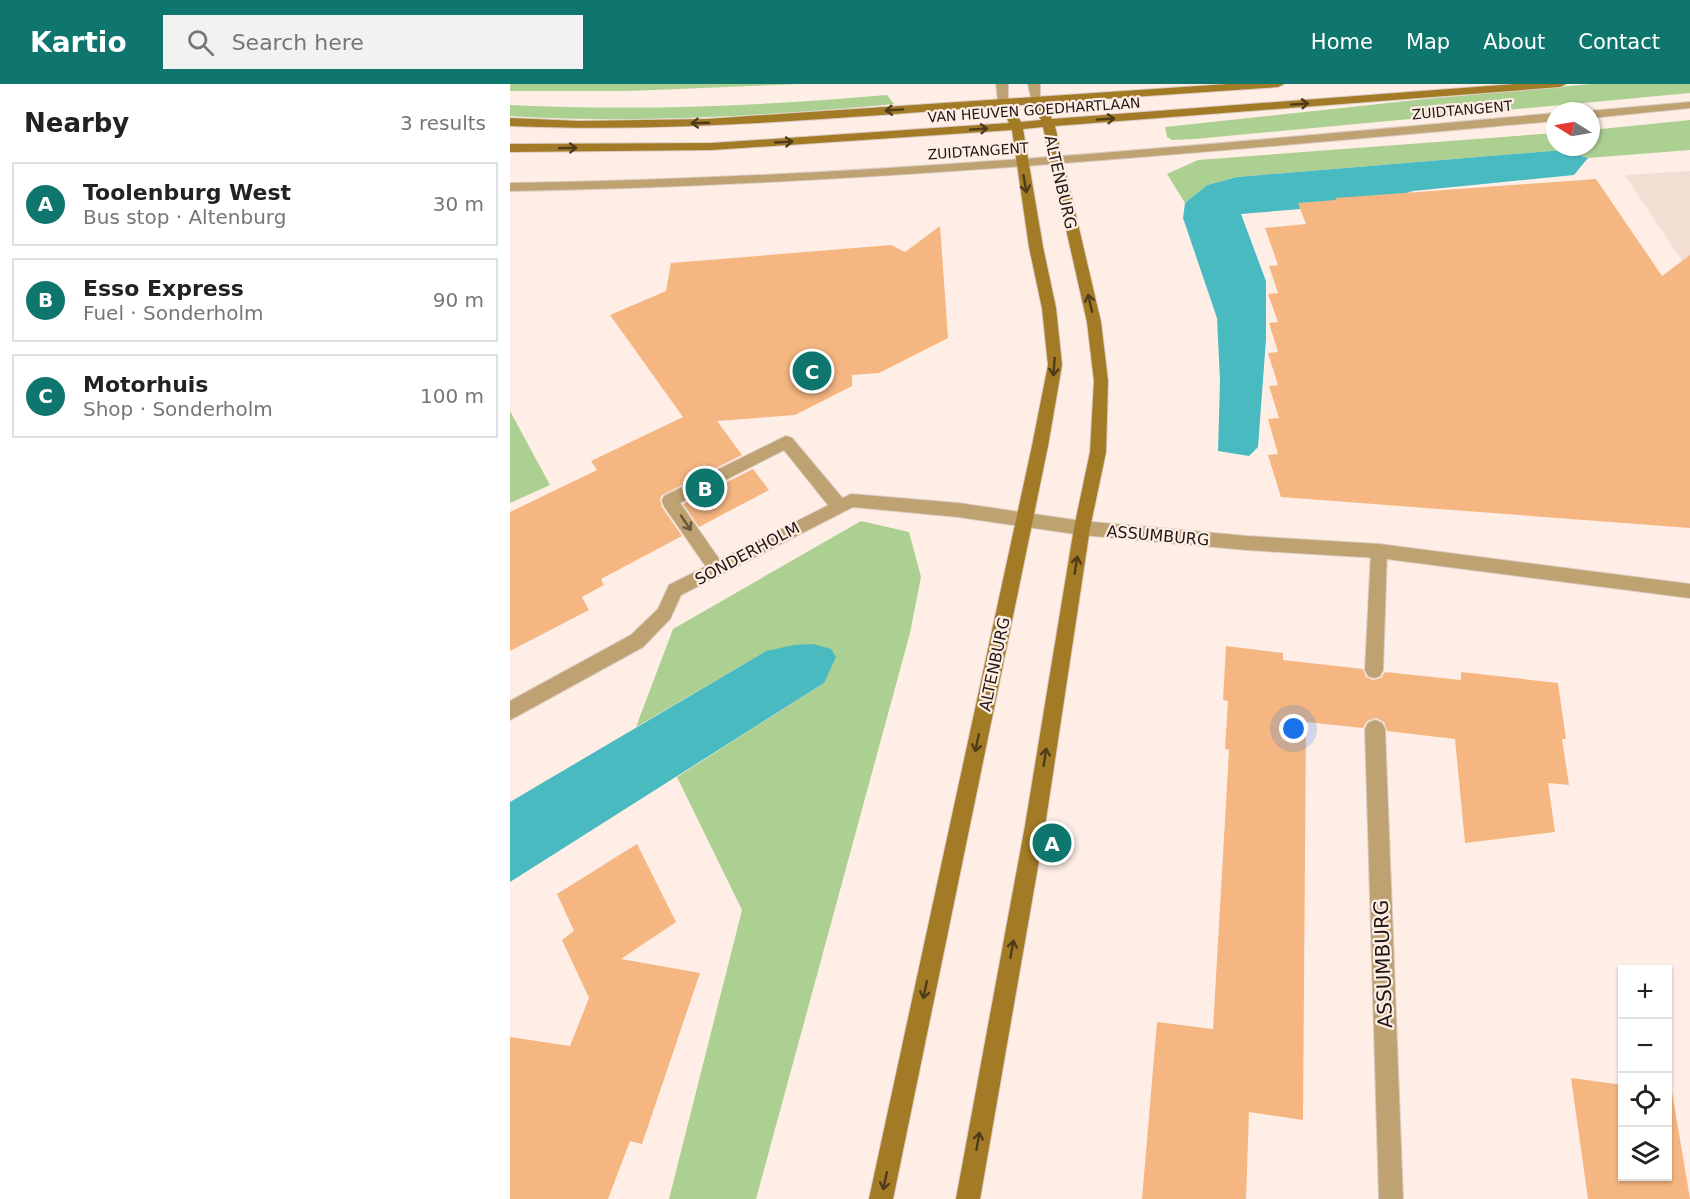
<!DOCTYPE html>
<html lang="en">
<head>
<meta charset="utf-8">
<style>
  :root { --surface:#fff; --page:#f2f2f2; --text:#222; --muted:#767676; --line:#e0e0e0; --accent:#0f766e }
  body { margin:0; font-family:"DejaVu Sans",sans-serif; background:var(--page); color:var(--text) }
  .controls { position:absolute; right:18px; bottom:18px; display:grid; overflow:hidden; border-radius:0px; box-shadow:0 2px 4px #0004 }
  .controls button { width:54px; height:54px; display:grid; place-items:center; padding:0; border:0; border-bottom:2px solid var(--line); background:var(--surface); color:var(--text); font:30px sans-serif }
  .compass { position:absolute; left:1036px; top:18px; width:54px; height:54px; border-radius:50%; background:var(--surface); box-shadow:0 2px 4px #0004; rotate:281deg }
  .you { position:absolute; left:784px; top:645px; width:21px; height:21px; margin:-15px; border:4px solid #fff; border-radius:50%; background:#1a73e8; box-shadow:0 0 0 9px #1a73e833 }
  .badge { display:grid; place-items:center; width:39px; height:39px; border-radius:50%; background:var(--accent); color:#fff; font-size:20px; font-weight:700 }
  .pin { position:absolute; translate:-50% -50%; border:3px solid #fff; box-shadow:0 2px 6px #0006 }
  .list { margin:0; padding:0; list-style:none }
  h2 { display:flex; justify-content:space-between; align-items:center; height:78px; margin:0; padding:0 24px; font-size:26px }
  h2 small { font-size:20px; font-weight:400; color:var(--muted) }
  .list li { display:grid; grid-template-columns:39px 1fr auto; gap:18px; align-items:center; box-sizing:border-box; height:84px; margin:0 12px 12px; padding:0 12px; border:2px solid var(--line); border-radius:0px }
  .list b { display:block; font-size:22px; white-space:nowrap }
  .list p { margin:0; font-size:20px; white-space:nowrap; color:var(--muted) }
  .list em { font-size:20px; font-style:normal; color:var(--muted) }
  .icon { flex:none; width:33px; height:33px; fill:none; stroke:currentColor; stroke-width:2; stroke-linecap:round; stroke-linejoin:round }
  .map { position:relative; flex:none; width:1180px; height:1115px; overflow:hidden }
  header { display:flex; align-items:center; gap:36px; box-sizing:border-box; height:84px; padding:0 30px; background:var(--accent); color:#fff }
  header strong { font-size:28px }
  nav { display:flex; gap:33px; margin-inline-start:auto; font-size:21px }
  .search { width:420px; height:54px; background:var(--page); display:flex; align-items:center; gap:15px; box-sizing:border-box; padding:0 21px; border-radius:0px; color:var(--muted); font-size:22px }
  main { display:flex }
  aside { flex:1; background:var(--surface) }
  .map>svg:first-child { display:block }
</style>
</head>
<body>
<header>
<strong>Kartio</strong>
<div class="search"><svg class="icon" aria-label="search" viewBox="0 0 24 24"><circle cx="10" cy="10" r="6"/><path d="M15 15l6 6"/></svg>Search here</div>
<nav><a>Home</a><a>Map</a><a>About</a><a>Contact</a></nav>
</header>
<main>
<aside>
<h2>Nearby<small>3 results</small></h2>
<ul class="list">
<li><span class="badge">A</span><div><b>Toolenburg West</b><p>Bus stop · Altenburg</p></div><em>30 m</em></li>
<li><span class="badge">B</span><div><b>Esso Express</b><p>Fuel · Sonderholm</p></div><em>90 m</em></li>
<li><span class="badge">C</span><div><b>Motorhuis</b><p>Shop · Sonderholm</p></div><em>100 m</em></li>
</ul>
</aside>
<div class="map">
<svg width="1180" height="1115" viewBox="0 0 1180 1115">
  <rect width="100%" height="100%" fill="#ffeee6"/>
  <path fill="#f2ded3" d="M1180,87V189L1115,91Z"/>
  <g fill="#acd091">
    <path d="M0,0H289L119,7H0Z"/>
    <path d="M1082,0H1180V9L685,55L662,56L657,53L655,43L915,15Z"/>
    <path d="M377,11L384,20C257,32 128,40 0,32V21C126,27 251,22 377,11Z"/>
    <path d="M1180,36V66L1078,74L1053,66L727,93L697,101L675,119L657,90L688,76L1045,49V63H1081V46Z"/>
    <path d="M0,327L40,401L0,419Z"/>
    <path d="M351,437L399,448L411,493L400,549L246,1115H159L232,826L167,693L314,599L256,567L126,643L163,545Z"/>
  </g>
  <g fill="#4abac1">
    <path d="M1053,66L1078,74L1064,91L903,107L863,119L731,130L756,197V255L748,363L739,372L708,367L710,297L707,234L673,134L675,119L697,101L727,93Z"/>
    <path d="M303,560L321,565L326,573L314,599L0,798V718L256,567L284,561Z"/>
  </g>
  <g fill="#f6b682">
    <path d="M1086,95L1152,192L1180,171V444L771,413L758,371L768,370L758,335L769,334L759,302L768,301L758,269L768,268L759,239L768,238L758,210L768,209L759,182L768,181L755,144L796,140L788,119L826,116V114Z"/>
    <path d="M430,142L438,254L369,289L342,291V302L285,331L207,337L232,371L152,411L150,416L152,423L172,452L91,495L94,501L72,513L79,526L0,567V428L87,386L81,377L173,333L100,231L156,207L161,179L381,161L395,168Z"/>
    <path d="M243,385L259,406L189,443L173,420Z"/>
    <path d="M716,562L773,569V576L853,585L856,593L863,596L871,594L875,588L951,596V588L1048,599L1056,655H1052L1059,701L1038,699L1045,748L955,759L945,655L877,647L874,638L866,634L857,637L853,644L796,638L793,1036L739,1028L736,1115H632L647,938L703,945L719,666L715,665L718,617L713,616Z"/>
    <path d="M127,760L166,838L111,875L190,889L132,1060L120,1057L98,1115H0V953L60,962L79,914L52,856L64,847L47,810Z"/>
    <path d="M1061,994L1113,1001V1092H1158V1007L1162,1008L1180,1115H1078Z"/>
  </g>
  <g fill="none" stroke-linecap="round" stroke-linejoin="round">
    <g stroke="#dbccc4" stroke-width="2">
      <g id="service">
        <path d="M1180,18V24L1081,34V27H1079Z"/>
        <path d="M1045,29V37C697,68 350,101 0,107V99C350,94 697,61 1045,29Z"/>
        <path d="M276,352L282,354L334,416L336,421L334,426L328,427L322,426L274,366L170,419L216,485L213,490L207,492L201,490L154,422L152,417L154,412Z"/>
        <path d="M869,460L875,462L877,467L873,586L870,592L864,594L858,592L855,586L861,467L863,462Z"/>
        <path d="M865,636L872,639L875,645L893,1115H869L855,645L858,639Z"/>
      </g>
    </g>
    <g stroke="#dbccc4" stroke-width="2">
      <path id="minor" d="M341,410L448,419L572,437L737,452L869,460L1180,500V514L869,474L737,466L572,451L448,433L343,423L171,511L160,535L133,563L0,636V617L121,551L148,525L159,501Z"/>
    </g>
    <g stroke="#dbccc4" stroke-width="2">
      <g id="tertiary">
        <path d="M486,0H498V20L494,21L488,18Z"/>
        <path d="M518,0H530V18H522Z"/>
      </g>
    </g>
    <g stroke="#dbccc4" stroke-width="2">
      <path id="secondary" d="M718,0H774L768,3L534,19L542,35L1005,0H1056L1050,3L545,42L591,238L598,297L596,368L580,444L535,742L470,1115H446L515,742L564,444L580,368L584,297L577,238L533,43L513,45L533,163L546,224L552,281L538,362L383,1115H359L522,362L538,281L532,224L519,163L502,46L202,66L0,68V60L202,59L499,39L491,22C327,34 164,49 0,42V34L70,37L196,35ZM522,20L531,36L511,38L502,22Z"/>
    </g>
    <use href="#service" fill="#bea272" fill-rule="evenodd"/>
    <use href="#minor" fill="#bea272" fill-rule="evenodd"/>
    <use href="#tertiary" fill="#bea272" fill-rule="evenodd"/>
    <use href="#secondary" fill="#a37b27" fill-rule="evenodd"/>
  </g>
  <defs><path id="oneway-shaft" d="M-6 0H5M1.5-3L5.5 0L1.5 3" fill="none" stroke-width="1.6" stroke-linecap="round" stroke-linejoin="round" transform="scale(1.5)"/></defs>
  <g stroke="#4e3b1a">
    <use href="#oneway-shaft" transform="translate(790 20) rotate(-4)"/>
    <use href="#oneway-shaft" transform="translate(384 26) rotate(176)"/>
    <use href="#oneway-shaft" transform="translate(596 35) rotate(-4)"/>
    <use href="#oneway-shaft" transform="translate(190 39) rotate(178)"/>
    <use href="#oneway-shaft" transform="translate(469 45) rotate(-4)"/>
    <use href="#oneway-shaft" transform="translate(274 58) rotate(-3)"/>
    <use href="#oneway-shaft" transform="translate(58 64) rotate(-2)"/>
    <use href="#oneway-shaft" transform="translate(515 100) rotate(80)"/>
    <use href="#oneway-shaft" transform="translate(580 219) rotate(-103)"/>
    <use href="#oneway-shaft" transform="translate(544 283) rotate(94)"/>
    <use href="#oneway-shaft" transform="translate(566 481) rotate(-81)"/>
    <use href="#oneway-shaft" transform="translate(467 659) rotate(102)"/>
    <use href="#oneway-shaft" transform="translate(535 673) rotate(-81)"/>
    <use href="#oneway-shaft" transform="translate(502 865) rotate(-80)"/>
    <use href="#oneway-shaft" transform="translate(415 906) rotate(102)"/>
    <use href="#oneway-shaft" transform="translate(468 1057) rotate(-80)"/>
    <use href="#oneway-shaft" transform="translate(375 1097) rotate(102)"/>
  </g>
  <use stroke="#68563e" href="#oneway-shaft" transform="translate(176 439) rotate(56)"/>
  <g text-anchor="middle" stroke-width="4.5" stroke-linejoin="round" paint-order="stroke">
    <g font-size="14" fill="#211813" stroke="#ffeee6">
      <text transform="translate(524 26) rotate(-4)" y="5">VAN HEUVEN GOEDHARTLAAN</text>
      <text transform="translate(952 26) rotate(-5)" y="5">ZUIDTANGENT</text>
      <text transform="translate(468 67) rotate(-4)" y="5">ZUIDTANGENT</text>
    </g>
    <g font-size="16" fill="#211813" stroke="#ffeee6">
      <text transform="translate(551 98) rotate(77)" y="6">ALTENBURG</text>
      <text transform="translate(648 451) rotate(5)" y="6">ASSUMBURG</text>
      <text transform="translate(237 469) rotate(-28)" y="6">SONDERHOLM</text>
      <text transform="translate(484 580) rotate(-78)" y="6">ALTENBURG</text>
    </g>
    <g font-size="20" fill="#211813" stroke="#ffeee6">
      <text transform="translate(873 880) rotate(-92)" y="7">ASSUMBURG</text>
    </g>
  </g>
</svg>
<div class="controls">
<button>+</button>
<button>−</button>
<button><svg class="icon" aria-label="locate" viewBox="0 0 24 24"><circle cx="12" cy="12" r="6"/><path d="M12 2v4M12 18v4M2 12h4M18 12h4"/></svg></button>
<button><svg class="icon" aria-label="layers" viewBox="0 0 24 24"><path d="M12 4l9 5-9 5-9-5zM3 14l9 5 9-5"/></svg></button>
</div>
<svg class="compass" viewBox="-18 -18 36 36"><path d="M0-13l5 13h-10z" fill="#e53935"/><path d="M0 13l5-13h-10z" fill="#767676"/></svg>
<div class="you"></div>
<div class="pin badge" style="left:542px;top:759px">A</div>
<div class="pin badge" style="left:195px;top:404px">B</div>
<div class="pin badge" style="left:302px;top:287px">C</div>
</div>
</main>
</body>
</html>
